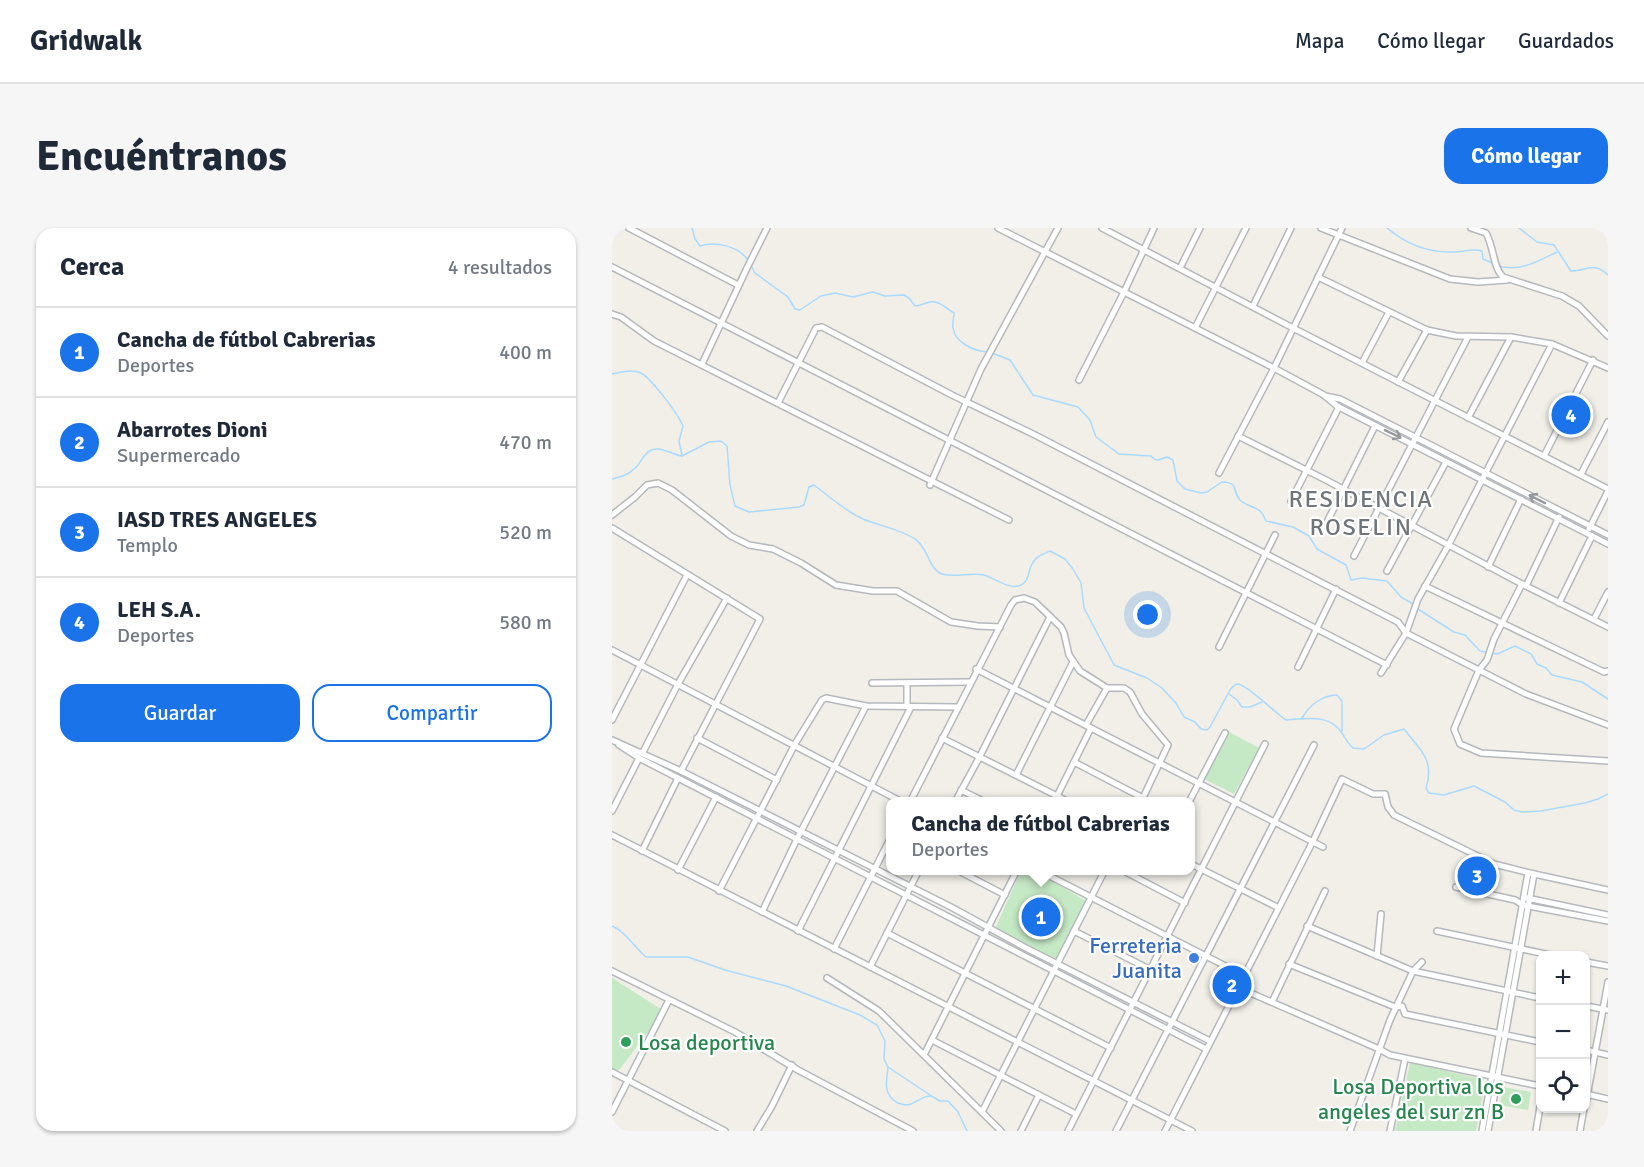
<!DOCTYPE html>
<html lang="es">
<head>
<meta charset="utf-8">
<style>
  :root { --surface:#fff; --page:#f6f6f7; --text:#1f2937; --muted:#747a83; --line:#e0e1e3; --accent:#1a73e8 }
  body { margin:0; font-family:Signika,sans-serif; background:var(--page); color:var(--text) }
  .controls { position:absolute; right:18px; bottom:18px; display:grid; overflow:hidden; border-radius:12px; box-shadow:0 2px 4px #0004 }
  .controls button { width:54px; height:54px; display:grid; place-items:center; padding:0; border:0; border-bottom:2px solid var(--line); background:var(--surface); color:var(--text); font:30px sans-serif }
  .you { position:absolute; left:536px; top:387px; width:21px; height:21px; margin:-15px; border:4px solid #fff; border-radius:50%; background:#1a73e8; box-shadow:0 0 0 9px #1a73e833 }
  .badge { display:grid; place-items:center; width:39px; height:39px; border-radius:50%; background:var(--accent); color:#fff; font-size:20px; font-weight:700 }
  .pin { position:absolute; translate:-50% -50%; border:3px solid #fff; box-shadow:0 2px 6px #0006 }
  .popup { position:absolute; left:274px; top:569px; width:309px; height:78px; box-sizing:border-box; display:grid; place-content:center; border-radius:12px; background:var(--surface); filter:drop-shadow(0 2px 4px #0005); font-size:20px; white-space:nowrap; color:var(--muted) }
  .popup b { font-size:22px; color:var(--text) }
  .popup::after { content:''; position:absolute; left:50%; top:100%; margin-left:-12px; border:12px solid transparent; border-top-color:var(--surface) }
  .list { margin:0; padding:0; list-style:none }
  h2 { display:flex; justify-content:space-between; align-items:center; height:78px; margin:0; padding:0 24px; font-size:26px }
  h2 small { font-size:20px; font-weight:400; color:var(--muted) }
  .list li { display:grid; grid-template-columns:39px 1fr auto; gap:18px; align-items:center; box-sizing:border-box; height:90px; padding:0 24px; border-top:2px solid var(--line) }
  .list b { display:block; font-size:22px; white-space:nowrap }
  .list p { margin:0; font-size:20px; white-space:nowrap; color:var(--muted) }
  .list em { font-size:20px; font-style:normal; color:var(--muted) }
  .actions { display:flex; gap:12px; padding:18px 24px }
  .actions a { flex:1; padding:14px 0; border:2px solid var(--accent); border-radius:18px; text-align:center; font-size:21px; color:var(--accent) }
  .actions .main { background:var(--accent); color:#fff }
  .icon { flex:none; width:33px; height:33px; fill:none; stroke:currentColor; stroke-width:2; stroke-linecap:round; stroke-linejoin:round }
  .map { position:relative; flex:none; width:996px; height:903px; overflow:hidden; border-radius:18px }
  header { display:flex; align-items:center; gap:36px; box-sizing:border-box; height:84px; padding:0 30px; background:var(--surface); border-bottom:2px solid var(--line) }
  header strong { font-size:28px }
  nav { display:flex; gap:33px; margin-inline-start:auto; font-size:21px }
  .intro { display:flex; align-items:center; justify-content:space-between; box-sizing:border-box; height:144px; padding:0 36px }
  h1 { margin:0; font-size:42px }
  .button { padding:15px 27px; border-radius:18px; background:var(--accent); color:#fff; font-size:21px; font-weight:700 }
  main { display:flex; gap:36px; padding:0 36px }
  aside { flex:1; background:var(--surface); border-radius:18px; box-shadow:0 2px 4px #0004 }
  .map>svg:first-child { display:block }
</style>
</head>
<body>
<header>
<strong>Gridwalk</strong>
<nav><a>Mapa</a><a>Cómo llegar</a><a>Guardados</a></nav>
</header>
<div class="intro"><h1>Encuéntranos</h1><a class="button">Cómo llegar</a></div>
<main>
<aside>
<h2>Cerca<small>4 resultados</small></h2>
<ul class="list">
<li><span class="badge">1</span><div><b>Cancha de fútbol Cabrerias</b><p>Deportes</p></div><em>400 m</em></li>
<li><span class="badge">2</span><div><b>Abarrotes Dioni</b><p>Supermercado</p></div><em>470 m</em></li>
<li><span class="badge">3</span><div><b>IASD TRES ANGELES</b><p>Templo</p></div><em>520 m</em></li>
<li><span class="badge">4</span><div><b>LEH S.A.</b><p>Deportes</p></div><em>580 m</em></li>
</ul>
<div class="actions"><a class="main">Guardar</a><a>Compartir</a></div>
</aside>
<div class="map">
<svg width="996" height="903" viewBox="0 0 996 903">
  <rect width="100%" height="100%" fill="#f1efe8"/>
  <g fill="#c5e8c5">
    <path d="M617,504L647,520L622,566L592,551Z"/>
    <path d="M409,643H424L477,675L448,732L382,703Z"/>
    <path d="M0,750L52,783L4,846L0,844Z"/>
    <path d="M798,835L869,851L868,858L872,860L864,903H783Z"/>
    <path d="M891,859L919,864L916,882L888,877Z"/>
  </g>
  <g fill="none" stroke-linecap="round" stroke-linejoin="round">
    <g stroke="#aadaff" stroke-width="1.5">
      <path d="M80,0L83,11L88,18C104,13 126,18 136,32"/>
      <path d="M775,0C794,16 816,25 841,24C851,24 860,20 870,23L871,31L883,36"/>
      <path d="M907,0L925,14L942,17L959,43C975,43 982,33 996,47"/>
      <path d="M138,36L143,45L176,69L183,81L188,82L209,68L223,65L241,69L261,64L273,68L292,67L297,70L303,78C309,78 312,75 318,74C327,72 335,81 342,85C342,90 340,95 341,100C343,115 362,123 376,124"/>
      <path d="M887,38C909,44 926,33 945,24"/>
      <path d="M380,125L398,132L421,167L466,179L478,192L484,209L507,226L539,228C545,235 548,231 555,229L561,232L565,253L573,261L589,265L595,264L610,254C629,255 619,263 628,272C634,278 645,279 649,284C652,287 652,290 654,293L681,299L697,308L705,321L734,337L739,352L750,350L775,353L789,369L803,377"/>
      <path d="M0,146C9,144 20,141 29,145C39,150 66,186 71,198L67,213L70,228"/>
      <path d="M0,251C8,249 16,247 22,241C31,234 32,220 47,221C55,222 62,227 70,228L97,214L109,213L115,218L118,257L123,278L137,284L187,279L192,277L197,259L202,257C218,269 233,283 251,291C268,298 288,301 303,311C316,319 317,342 330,346C344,350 358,344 372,347C382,350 397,361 406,358C418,355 415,345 420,336C423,329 431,326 438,323L453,331L461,341L469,355L472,380L502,437L535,450L550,460L564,475L572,489L583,494L589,501L595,502L598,499L618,462C621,459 622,456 626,456C636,457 664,486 674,492C690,491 713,486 726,500C732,506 734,514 741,520L752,521L772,507L792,501C808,522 823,531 814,560L817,565L832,567L862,558L893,574L902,582L910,584L929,583L973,575L986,571L996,566"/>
      <path d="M806,381L842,404L853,407L868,423L885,426L903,418L919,426L925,436L934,440L940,447L970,454L996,471"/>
      <path d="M617,466L625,472L630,479H638L650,474"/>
      <path d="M690,490C697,478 710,467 725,467L730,473V503"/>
      <path d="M0,698C14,704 22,719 34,729H76L113,742L174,758L248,787L265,797L273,813L272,831L276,839L321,869L328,873H336L346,884L355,903"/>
      <path d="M276,840C274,854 271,867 286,875C291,877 291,877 296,877C305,875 309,868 319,868"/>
    </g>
    <g stroke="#b5b8bc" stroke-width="8">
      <g id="minor">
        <path d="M17,0L126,57"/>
        <path d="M386,0L662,140L712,167L725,178L996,316"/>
        <path d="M490,0L681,100L996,261"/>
        <path d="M709,0L838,51L866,54L895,52"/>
        <path d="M859,0L874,5C882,19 881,40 891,49L950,68L967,78L996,108"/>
        <path d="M0,39L775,437"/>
        <path d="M568,40L588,0"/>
        <path d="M706,49L815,102L844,108L899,109L940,116L996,140"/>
        <path d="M641,78L679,0"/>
        <path d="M0,86L9,89L42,113L397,292"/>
        <path d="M583,100L634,0"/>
        <path d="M750,135L777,84"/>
        <path d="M90,136L135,40L155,0"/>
        <path d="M467,152L512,64L542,0"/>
        <path d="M786,154L815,102"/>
        <path d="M713,168L728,171L996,307"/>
        <path d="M166,175L204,100L210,99L340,167L421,206L786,394L794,405L914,466L996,497"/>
        <path d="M856,190L899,109"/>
        <path d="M626,208L714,252L910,356L996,399"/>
        <path d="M932,228L981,132"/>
        <path d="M607,245L662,140L730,0"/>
        <path d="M969,246L996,194"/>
        <path d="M318,257L369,141L446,0"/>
        <path d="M679,273L727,179"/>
        <path d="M0,287L23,269L35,257L46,255L60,262L119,308L137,317L161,321L189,335L224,357L261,363H285L339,394L366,398L388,399"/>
        <path d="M0,300L148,391L69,543"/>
        <path d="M977,301L996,263"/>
        <path d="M710,304L763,198"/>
        <path d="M742,328L856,109"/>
        <path d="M876,339L909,271"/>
        <path d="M775,343L834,234"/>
        <path d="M910,356L882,411L875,432L867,442L842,501L848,516L869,525L996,533"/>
        <path d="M813,358L992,444L996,443"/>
        <path d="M914,358L947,289"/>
        <path d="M947,375L980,308"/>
        <path d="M982,391L996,364"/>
        <path d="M607,419L663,307"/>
        <path d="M0,422L290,574"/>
        <path d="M686,439L724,361"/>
        <path d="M364,441L711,619"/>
        <path d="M769,445L794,405L806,371L836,318L940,116"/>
        <path d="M260,455L358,454"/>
        <path d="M295,479V455"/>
        <path d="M0,492L75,347"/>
        <path d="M474,497L495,460"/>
        <path d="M85,510L165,552"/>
        <path d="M330,510L457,574"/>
        <path d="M0,512L69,543L339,679L412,719L598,813"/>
        <path d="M7,517L27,530L594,821"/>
        <path d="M31,524L66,456L115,370"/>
        <path d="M462,534L531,570"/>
        <path d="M404,547L461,434"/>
        <path d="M349,562L373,574"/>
        <path d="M298,574L399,377L403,372L412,370L423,374L449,399L452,405L457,427L468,443L495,460H512L518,464L530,486L556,517L529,574"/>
        <path d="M343,574L367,530L438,389"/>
        <path d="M442,574L479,500"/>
        <path d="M577,574L613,505"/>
        <path d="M0,583L27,530"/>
        <path d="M0,607L580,903"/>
        <path d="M30,623L66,550"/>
        <path d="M579,636L665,679"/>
        <path d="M66,642L104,569"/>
        <path d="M345,642L393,667"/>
        <path d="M426,642L631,747"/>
        <path d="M510,642L573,675"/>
        <path d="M922,646L996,662"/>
        <path d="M844,659L903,672L911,677L996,693"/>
        <path d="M107,663L183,516L210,472L214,470L254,478L346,479"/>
        <path d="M915,670L996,687"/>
        <path d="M150,684L185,611L254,478"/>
        <path d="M695,698L801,743L928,770"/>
        <path d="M186,703L299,479"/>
        <path d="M462,703L539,742"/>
        <path d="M825,703L943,728"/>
        <path d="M275,705L499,820"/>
        <path d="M222,721L279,609"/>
        <path d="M765,728L769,686"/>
        <path d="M974,734L996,738"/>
        <path d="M677,736L783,779L790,778L793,786L928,814"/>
        <path d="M258,739L307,642"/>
        <path d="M0,743L123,804L186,842L301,903"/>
        <path d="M215,750L267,783L389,903"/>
        <path d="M625,759L767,821L778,827L928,858"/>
        <path d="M660,774L713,663"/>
        <path d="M974,778L996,782"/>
        <path d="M320,812L464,886"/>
        <path d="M974,822L996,827"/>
        <path d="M312,827L405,642"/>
        <path d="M0,844L113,903"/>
        <path d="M974,866L996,871"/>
        <path d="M974,874L996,754"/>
        <path d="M0,884L57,772"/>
        <path d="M370,884L493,642"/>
        <path d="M145,903L160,878L180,837"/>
        <path d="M409,903L427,867"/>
        <path d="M456,903L653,516"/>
        <path d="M504,903L702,517"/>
        <path d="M553,903L701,613L730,551L761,566H773L776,579L782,587L882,636L922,646L876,903"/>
        <path d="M738,903L778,792L801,743L810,734"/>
        <path d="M778,903L793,831"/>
        <path d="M870,903L916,645"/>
        <path d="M924,903L928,879"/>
        <path d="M968,903L972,880"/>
      </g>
    </g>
    <use href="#minor" stroke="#fff" stroke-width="5"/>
  </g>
  <defs><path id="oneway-shaft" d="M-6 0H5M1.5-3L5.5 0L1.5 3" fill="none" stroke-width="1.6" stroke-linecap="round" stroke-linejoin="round" transform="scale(1.5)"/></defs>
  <g stroke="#979a9d">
    <use href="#oneway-shaft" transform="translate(781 206) rotate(26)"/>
    <use href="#oneway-shaft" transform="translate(925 271) rotate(-153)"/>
  </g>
  <circle fill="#3f7fe0" stroke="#fff" stroke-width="2" cx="582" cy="730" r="6"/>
  <g fill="#2e9e5b" stroke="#fff" stroke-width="2">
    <circle cx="14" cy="814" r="6"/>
    <circle cx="904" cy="871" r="6"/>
  </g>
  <g text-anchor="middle" stroke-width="4.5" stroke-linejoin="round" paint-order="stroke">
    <g font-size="22" fill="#366cbe" stroke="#fff" text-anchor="end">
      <text x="570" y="725">Ferreteria<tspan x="570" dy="25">Juanita</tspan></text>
    </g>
    <g font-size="22" fill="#27864d" stroke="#fff" text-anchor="start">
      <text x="26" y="822">Losa deportiva</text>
      <text x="892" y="866" text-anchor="end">Losa Deportiva los<tspan x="892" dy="25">angeles del sur zn B</tspan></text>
    </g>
    <g font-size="24" letter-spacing="1.5" fill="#70757a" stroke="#fff">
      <text x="749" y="279">RESIDENCIA<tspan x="749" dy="28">ROSELIN</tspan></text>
    </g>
  </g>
</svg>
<div class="controls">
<button>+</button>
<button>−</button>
<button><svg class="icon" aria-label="locate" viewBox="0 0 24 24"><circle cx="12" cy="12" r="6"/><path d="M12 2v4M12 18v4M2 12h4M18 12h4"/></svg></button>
</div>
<div class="you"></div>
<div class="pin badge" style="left:429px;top:689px">1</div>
<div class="popup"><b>Cancha de fútbol Cabrerias</b>Deportes</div>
<div class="pin badge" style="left:620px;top:757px">2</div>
<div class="pin badge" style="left:865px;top:648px">3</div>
<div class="pin badge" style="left:959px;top:187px">4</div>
</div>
</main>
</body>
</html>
